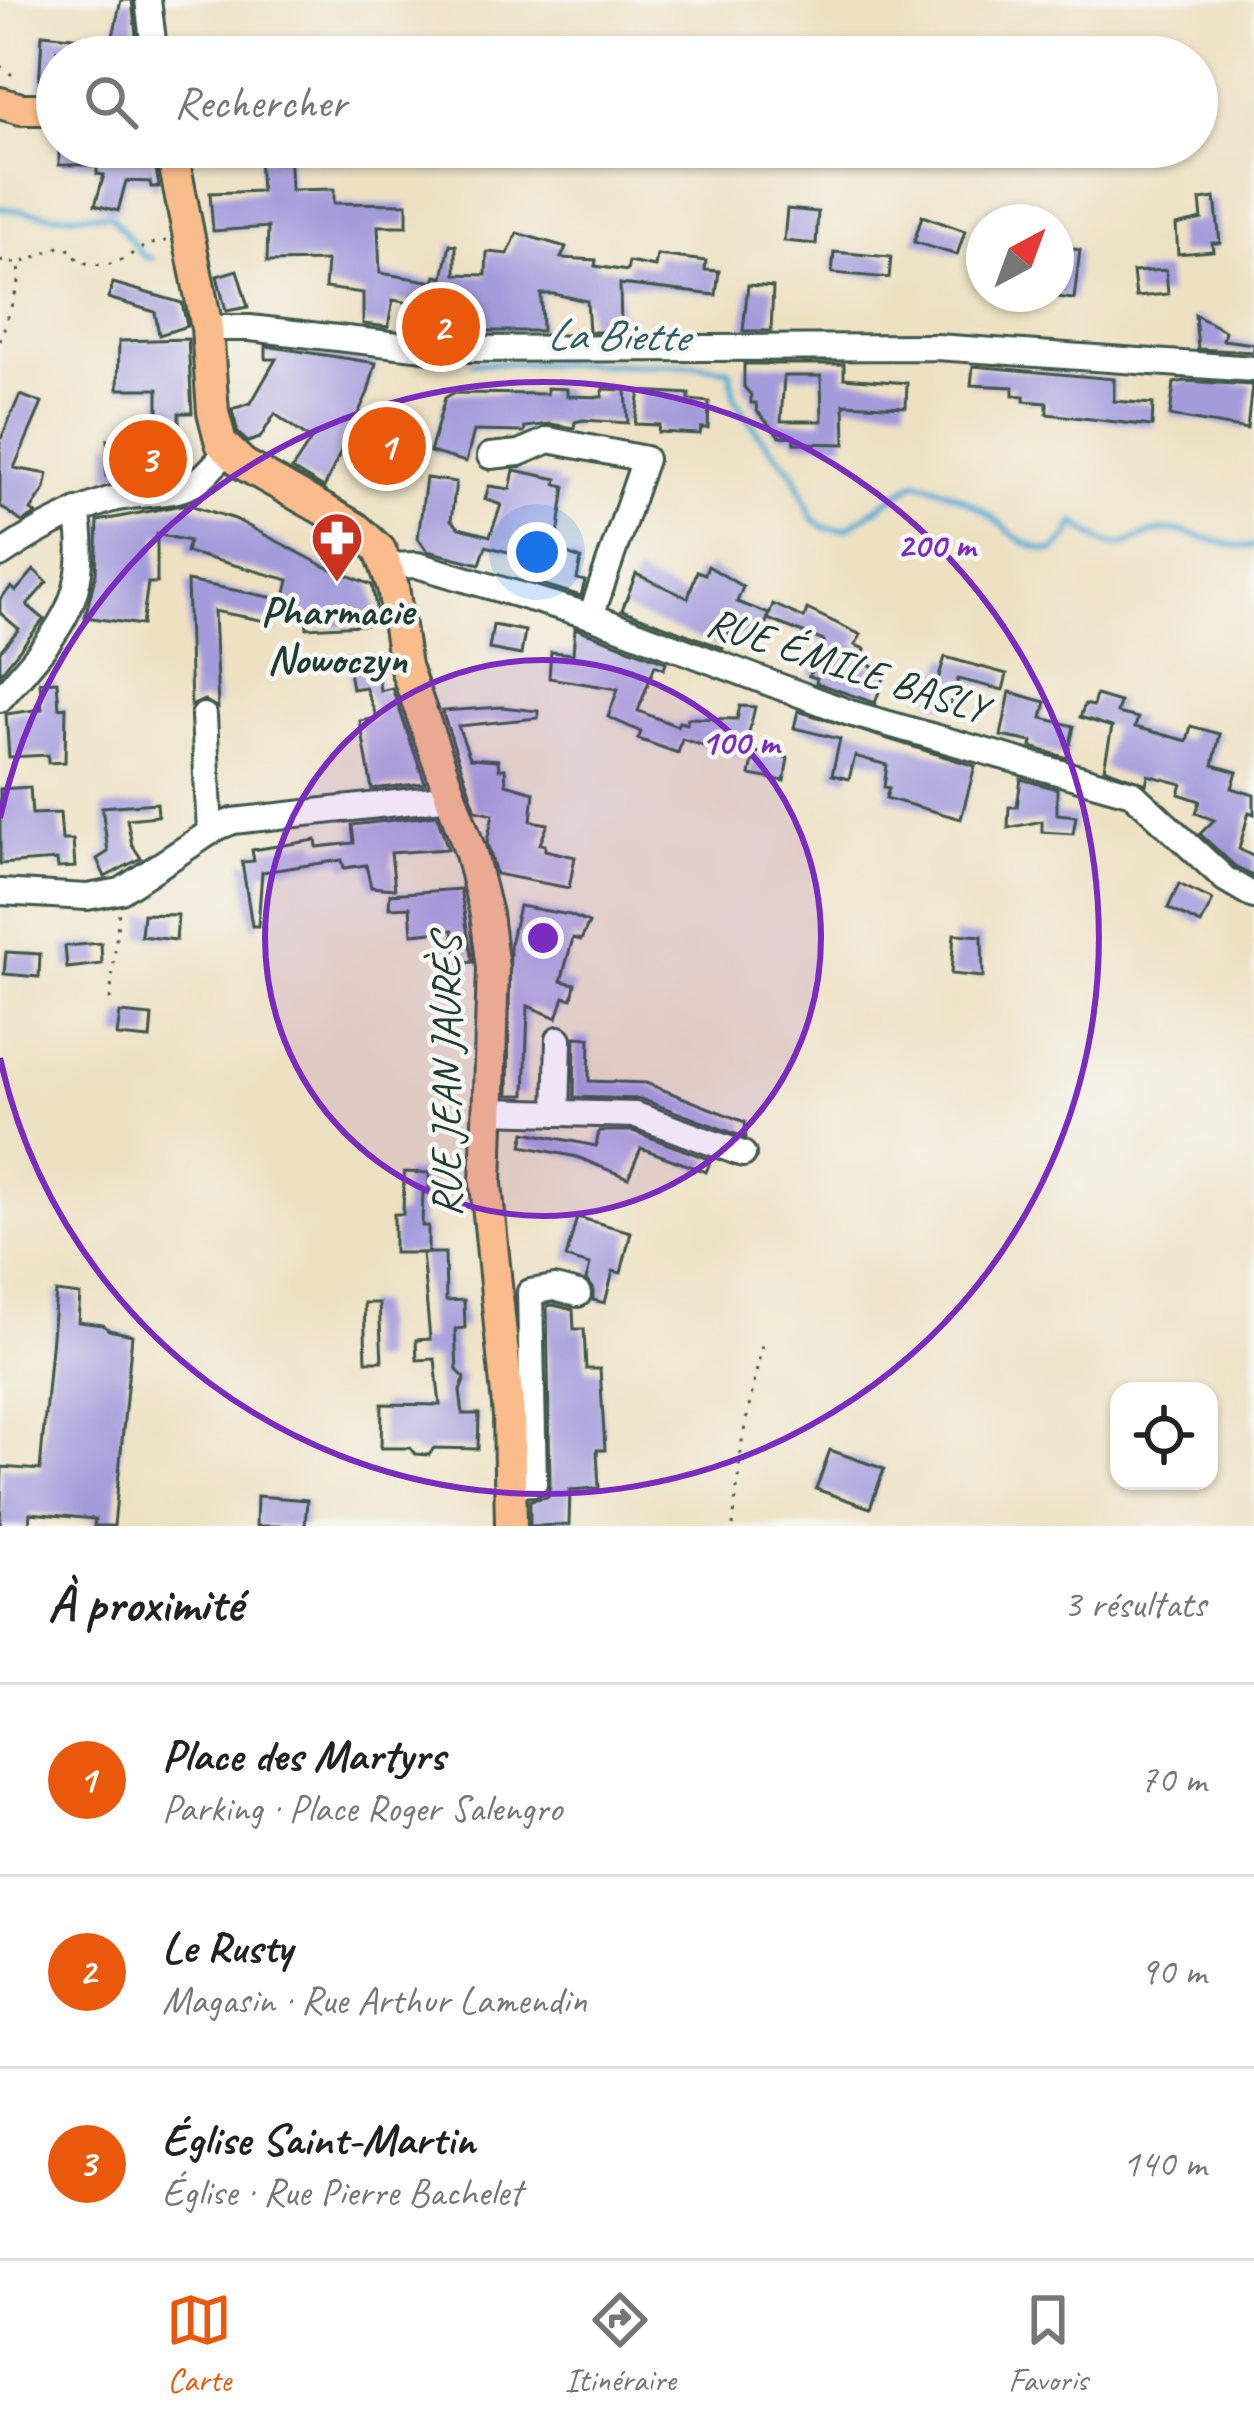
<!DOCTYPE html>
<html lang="fr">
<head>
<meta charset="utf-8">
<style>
  :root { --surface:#fff; --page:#f6f6f6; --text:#222; --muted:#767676; --line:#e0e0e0; --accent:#ea580c }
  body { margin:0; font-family:Caveat,sans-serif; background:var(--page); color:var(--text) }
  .controls { position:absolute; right:36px; bottom:36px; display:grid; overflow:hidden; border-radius:24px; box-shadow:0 3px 9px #0004 }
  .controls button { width:108px; height:108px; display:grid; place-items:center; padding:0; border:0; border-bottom:3px solid var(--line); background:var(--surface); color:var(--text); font:60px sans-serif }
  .compass { position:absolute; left:966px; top:204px; width:108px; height:108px; border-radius:50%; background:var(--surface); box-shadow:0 3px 9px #0004; rotate:41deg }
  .you { position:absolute; left:537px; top:552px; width:42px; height:42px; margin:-30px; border:9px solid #fff; border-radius:50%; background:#1a73e8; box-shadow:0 0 0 18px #1a73e833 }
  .badge { display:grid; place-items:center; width:78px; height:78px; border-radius:50%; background:var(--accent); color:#fff; font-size:39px; font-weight:700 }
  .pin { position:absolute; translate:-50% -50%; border:6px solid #fff; box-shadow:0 3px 12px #0006 }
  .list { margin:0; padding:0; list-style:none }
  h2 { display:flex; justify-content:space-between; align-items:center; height:156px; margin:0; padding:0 48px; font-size:51px }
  h2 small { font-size:39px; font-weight:400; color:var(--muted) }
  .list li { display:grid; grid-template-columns:78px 1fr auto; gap:36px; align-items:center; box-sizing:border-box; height:192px; padding:0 48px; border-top:3px solid var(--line) }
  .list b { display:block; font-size:45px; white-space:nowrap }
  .list p { margin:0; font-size:39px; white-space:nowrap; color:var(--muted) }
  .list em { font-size:39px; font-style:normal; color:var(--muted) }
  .icon { flex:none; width:66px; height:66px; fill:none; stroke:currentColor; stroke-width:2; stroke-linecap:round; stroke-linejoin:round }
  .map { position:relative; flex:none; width:1254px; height:1526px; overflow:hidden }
  .search { position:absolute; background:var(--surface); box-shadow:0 3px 9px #0004; left:36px; right:36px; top:36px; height:132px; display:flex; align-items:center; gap:30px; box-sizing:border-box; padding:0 42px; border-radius:66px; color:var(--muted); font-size:45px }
  .sheet { height:732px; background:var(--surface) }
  nav { display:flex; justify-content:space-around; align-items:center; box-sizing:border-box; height:168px; border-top:3px solid var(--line); background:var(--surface); font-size:33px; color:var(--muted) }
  nav a { display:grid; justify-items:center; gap:6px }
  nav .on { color:var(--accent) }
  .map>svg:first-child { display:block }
</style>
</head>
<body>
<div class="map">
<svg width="1254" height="1526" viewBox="0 0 1254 1526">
  <rect width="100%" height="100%" fill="#f6f6f2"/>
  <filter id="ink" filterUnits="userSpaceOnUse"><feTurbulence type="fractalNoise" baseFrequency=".00833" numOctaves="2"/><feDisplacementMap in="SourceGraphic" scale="24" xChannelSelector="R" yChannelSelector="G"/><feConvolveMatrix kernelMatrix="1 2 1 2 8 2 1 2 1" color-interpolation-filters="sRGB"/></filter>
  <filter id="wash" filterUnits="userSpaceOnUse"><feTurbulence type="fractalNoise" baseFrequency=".004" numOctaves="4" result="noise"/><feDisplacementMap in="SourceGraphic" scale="48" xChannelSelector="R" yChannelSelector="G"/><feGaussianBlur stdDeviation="2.7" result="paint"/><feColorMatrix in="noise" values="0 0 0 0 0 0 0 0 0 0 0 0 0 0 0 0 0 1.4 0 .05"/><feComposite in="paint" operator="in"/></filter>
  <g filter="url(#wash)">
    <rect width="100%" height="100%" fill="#ede1c2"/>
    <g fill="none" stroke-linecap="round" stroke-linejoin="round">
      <g stroke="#59aad4" stroke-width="6">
        <path d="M0,208L55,215L110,214L143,256L152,258"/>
        <path d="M473,363L699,365L730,370L735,399L759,434L794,473L813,519L825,528L846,529L917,481C942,488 967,499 988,514C1012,532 1023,549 1054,551L1069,536L1074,522C1084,529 1095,539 1106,543C1127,551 1141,533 1161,531C1191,527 1222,550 1254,546"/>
      </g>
    </g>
    <g id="blocks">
      <g fill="#a49bdb" fill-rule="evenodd">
        <path d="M121,0H132L138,53L106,57L57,51V89H39L42,34L112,41Z"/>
        <path d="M59,147H152L159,187H151L150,182L126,181L118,211L95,205L104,175L97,174V165H59Z"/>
        <path d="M274,147H289L291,190L334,189V203L407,204V226H378L380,273L434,282L436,276L443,278L450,244L456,245V274L486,275L487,252L508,254L517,233L566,247L561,258L596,260L595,266L627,271L629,262L655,267L657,255L706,261L705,270L719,271L716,295L620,284L621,331L608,332H589L587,301L554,294H541L542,331H422L427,306L393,300L388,327L363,324V293L325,288L327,261L267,262L268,227L213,231L210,193L261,191L259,158L274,157Z"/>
        <path d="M1215,198L1220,243H1212L1213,251L1178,254L1176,225L1202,219L1200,200Z"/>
        <path d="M787,209L818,212L816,244L784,241Z"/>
        <path d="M922,216L965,231L957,255L914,242Z"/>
        <path d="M1056,246L1080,250L1074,299L1056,297Z"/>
        <path d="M834,252L891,257L889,278L832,273Z"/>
        <path d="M237,270L248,307L226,311L217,276Z"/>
        <path d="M1166,270L1168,294L1136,297L1133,272Z"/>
        <path d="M113,283L182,303L187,326L159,335L155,312L108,298Z"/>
        <path d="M748,285L773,287L771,331H743Z"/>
        <path d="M1195,315L1225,331L1223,340L1254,344V352L1198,349Z"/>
        <path d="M188,339L192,413H179V454H190V466L160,476H106L108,440L126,450L127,437L158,439V389H118L119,341Z"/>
        <path d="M266,346L376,363L368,392L324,488L292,469L311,440L275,414L260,438L248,442L238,433L232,409L251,403L276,359H266Z"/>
        <path d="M744,364H844V378L907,383L906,407L844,404L845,444L794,443V436L780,437L757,411L756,403H751V395L744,387ZM784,376H821L822,421H781Z"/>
        <path d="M973,366L1114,379V401L1153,404L1152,426L1047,414V403L1024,401V396L1013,395V387L971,385Z"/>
        <path d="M1185,381L1252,385L1247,429L1170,416L1174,383Z"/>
        <path d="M547,388L567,389V396L602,397L603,389L626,390L628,423L583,420L575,422L574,428L551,424L525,427L524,432L474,431L466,462L430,452L445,398L453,393L547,394Z"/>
        <path d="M640,391L689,394V400L709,402L708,428H701L700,434L658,432L659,425L635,424Z"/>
        <path d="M20,395L42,403L14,468L48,474L45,489L31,510L36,514L22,522L0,506V441Z"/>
        <path d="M514,470L557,479L556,484L565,486L556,550L581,559L577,579L585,581L581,596L538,583L542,561L486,546L480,564L427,551L418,538L426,478L456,482L451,520L459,528L490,536L501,505L485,499L489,486L510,489Z"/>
        <path d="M187,504L235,519L324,566L372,585L379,624L307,628L306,613L283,607L289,580L186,552L189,541L157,534V583H148L142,625L85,617L96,573L98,521Z"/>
        <path d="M708,566L743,587L737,602L769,614L759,644L729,633L723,648L622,610L636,574L688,598L697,571L705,574Z"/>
        <path d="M34,570L47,582L27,605L44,619L0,674V651L19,629L0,613V599L11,587L16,591Z"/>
        <path d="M187,581L275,598L271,622L214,611L218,708L204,700L191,706Z"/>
        <path d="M773,604L804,618L807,609L861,635L855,645L865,649L860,661L886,672L875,703L816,683L817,678L809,676L824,641L768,619Z"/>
        <path d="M493,625L525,631L521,655L489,649Z"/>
        <path d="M575,628L666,662L664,669L655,665L638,711L677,726L679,722L687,724L688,718L737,719L740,706L755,707L743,758L682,739L678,753L638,739L641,732L608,717L618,689L549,678L551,652L573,654Z"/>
        <path d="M375,655L380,691L392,688L425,783L372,789L360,721L377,718L365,687L352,689L347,658Z"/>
        <path d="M945,657L1007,674L1003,690L958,679L949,707L931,701Z"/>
        <path d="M57,681L59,708L66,707L65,762L48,763V755L9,757L6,714L42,709L40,682Z"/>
        <path d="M1010,692L1046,702L1042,718L1074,726L1067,758L1031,747L1032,742L1001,736Z"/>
        <path d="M1096,695L1120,702L1117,713L1138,718L1135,727L1187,741L1191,726L1220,734L1213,765L1237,772L1232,788L1254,795V814L1249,812L1239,849L1254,857V877L1235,866L1200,834L1214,820L1196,813L1200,801L1179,794L1182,784L1148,775L1146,784L1104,768L1112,727L1080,717L1085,704L1093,706Z"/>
        <path d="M502,707L538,711V718L458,726L470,758L498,760L499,769H505L506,784L534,792L531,821L548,824L540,844L545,845V850L575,857L569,888L496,874L487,842L493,814L476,810L442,711Z"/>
        <path d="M798,711L975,766L961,819L886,798L889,788L884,787L887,765L855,756L849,779L832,775L840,739L794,728Z"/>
        <path d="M755,752L788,758L784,781L750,775Z"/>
        <path d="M1021,779L1057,789V814L1076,816L1073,834L1042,832V821L1008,828L1009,807H1017Z"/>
        <path d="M30,787L32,814L60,813L62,840H73L75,867L58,868L57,860L0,864V789Z"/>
        <path d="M157,803L158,816L127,819L132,845L141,858L105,877L97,859L108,852L102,807Z"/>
        <path d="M437,815L448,849L391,853L395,889L371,887L366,865L344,868L342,860L262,872L258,926H252L242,862L254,861L252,850L316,840L317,847L354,843L352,825Z"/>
        <path d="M1179,884L1213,900L1201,924L1168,908Z"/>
        <path d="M460,889L473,962L458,964L453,930L412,934L410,907L389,908L390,894Z"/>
        <path d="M519,906L570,915L589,923L581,940L573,938L561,981L575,984L572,999L564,997L557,1018L528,1006L525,1095H508L510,944Z"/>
        <path d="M143,914L178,915L176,940L141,936Z"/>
        <path d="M954,934L982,936L983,977L951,974Z"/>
        <path d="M101,943L102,964L67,968L65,946Z"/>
        <path d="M6,952L40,954L39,977L4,974Z"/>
        <path d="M120,1013L152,1016L150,1039L117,1036Z"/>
        <path d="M575,1037L590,1038L589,1081L646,1083L745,1122L746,1138L641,1099L574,1097Z"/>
        <path d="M599,1131H633L711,1160L706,1172L641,1148L628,1178L577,1157L522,1146L525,1132L596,1146Z"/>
        <path d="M404,1172L429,1173V1192H423L422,1226H428V1253H394V1214H403Z"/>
        <path d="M577,1217L631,1232L621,1273L613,1271L605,1303L593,1300V1288L586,1280L590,1265L566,1258Z"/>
        <path d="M422,1253H445L446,1301L464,1300L465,1328L455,1329L457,1370L465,1378L460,1391L463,1414H479L478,1449L434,1448L429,1455L415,1454L410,1448H381L382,1404L440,1405L435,1359L417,1360L416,1340L430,1339Z"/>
        <path d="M56,1292L80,1295L78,1322L103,1325L109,1330L132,1335L114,1526H94L95,1519L30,1513L29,1526H0L2,1467L40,1470Z"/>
        <path d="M364,1303H379L382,1361H366Z"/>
        <path d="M553,1305L573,1310L574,1329H584L586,1369H600L605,1450H597L599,1488L570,1490L569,1525L530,1526V1500L548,1497L550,1483L547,1306Z"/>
        <path d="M830,1450L884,1469L870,1508L816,1489Z"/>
        <path d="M257,1496L307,1500L305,1526H256Z"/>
      </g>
    </g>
  </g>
  <g filter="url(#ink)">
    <use href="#blocks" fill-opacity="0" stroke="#3e5649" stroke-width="3"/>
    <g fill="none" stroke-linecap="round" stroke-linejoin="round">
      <g stroke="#3e5649" stroke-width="30">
        <g id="minor">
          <path d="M148,0L155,57"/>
          <path d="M207,328H250L433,349L936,347L1254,369"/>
          <path d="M490,456L519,453L549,440L645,459L591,616"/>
          <path d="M0,555C35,531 69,513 109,500C135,492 169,497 193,484C206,477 216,462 227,452"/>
          <path d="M387,566L417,565L591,616L850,713L1132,793L1225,879L1254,896"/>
          <path d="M0,699C55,635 93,602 77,511"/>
          <path d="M204,716L210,832"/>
          <path d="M0,892L87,897L121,891L218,827L233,821L451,797"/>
          <path d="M489,1111L636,1115L743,1154"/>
          <path d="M557,1113L559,1039"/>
          <path d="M510,1484L534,1483L530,1292L554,1288L578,1294"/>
        </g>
      </g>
      <g stroke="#3e5649" stroke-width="36">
        <g id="major">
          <path d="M0,103L21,109H57"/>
          <path d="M171,147L207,328L213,412L221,443L243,464L356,528L380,550L393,587L405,666L471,854L486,914L493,968L486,1184L509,1416L511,1526"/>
        </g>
      </g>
      <g stroke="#3e5649" stroke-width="3" stroke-dasharray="3 9" stroke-linecap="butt">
        <path d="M0,66L19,80"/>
        <path d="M0,261L19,264L61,246L73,251L78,261C127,275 125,246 166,241"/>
        <path d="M0,341L20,279L19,266"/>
        <path d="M110,1000L119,911"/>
        <path d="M733,1526L742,1441L762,1345"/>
      </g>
      <use href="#minor" stroke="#fff" stroke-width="24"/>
      <use href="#major" stroke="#fabc8b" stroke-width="30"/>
    </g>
  </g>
  <circle cx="543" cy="938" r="278" fill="#7b2cbf" fill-opacity=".12"/>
  <g fill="none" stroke="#7b2cbf" stroke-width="6">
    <circle cx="543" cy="938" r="278"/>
    <path d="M0 818A556 556 0 1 1 0 1058"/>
  </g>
  <defs>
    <g id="pharmacy-pin" transform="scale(2.7)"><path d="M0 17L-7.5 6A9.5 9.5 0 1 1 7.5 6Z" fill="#c8321e" stroke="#f6f6f2"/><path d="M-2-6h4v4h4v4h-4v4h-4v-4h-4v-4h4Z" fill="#fff"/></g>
  </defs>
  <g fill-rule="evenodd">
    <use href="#pharmacy-pin" x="337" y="538"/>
  </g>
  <g text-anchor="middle" stroke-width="9" stroke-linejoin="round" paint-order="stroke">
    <g font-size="42" font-weight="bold" fill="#1f3d34" stroke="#f6f6f2">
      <text x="337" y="625">Pharmacie<tspan x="337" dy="48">Nowoczyn</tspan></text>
    </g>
    <g font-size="42" fill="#1f3d34" stroke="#f6f6f2">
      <text transform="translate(848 664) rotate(18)" y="15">RUE ÉMILE BASLY</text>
      <text transform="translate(445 1076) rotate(-90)" y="15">RUE JEAN JAURÈS</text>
    </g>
    <g font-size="45" font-style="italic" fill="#305e64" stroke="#f6f6f2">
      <text transform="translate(617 334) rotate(1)" y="16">La Biette</text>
    </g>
  </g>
  <circle cx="543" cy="938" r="18" fill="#7b2cbf" stroke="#f6f6f2" stroke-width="6"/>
  <g font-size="36" text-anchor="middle" font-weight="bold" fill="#7b2cbf" stroke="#f6f6f2" stroke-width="9" stroke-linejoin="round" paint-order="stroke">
    <text x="936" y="557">200 m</text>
    <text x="740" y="754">100 m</text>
  </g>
</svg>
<div class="controls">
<button><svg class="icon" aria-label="locate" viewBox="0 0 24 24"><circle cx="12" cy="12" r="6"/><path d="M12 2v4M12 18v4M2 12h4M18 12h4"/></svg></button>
</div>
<svg class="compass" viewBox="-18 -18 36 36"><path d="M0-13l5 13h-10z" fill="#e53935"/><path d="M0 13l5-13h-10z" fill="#767676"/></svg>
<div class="you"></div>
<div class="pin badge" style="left:387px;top:446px">1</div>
<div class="pin badge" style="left:441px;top:327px">2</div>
<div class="pin badge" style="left:148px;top:459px">3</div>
<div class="search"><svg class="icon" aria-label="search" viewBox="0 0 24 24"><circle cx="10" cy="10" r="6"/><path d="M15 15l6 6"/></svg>Rechercher</div>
</div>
<section class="sheet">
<h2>À proximité<small>3 résultats</small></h2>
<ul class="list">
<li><span class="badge">1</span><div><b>Place des Martyrs</b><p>Parking · Place Roger Salengro</p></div><em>70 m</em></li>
<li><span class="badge">2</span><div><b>Le Rusty</b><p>Magasin · Rue Arthur Lamendin</p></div><em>90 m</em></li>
<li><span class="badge">3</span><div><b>Église Saint-Martin</b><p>Église · Rue Pierre Bachelet</p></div><em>140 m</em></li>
</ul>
</section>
<nav>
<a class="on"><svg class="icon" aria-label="map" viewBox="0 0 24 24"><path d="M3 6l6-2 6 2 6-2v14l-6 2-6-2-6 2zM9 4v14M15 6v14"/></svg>Carte</a>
<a><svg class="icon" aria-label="directions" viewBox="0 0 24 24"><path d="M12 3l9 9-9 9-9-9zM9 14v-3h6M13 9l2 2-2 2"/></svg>Itinéraire</a>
<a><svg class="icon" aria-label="saved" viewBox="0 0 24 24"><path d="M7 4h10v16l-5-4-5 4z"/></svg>Favoris</a>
</nav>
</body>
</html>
